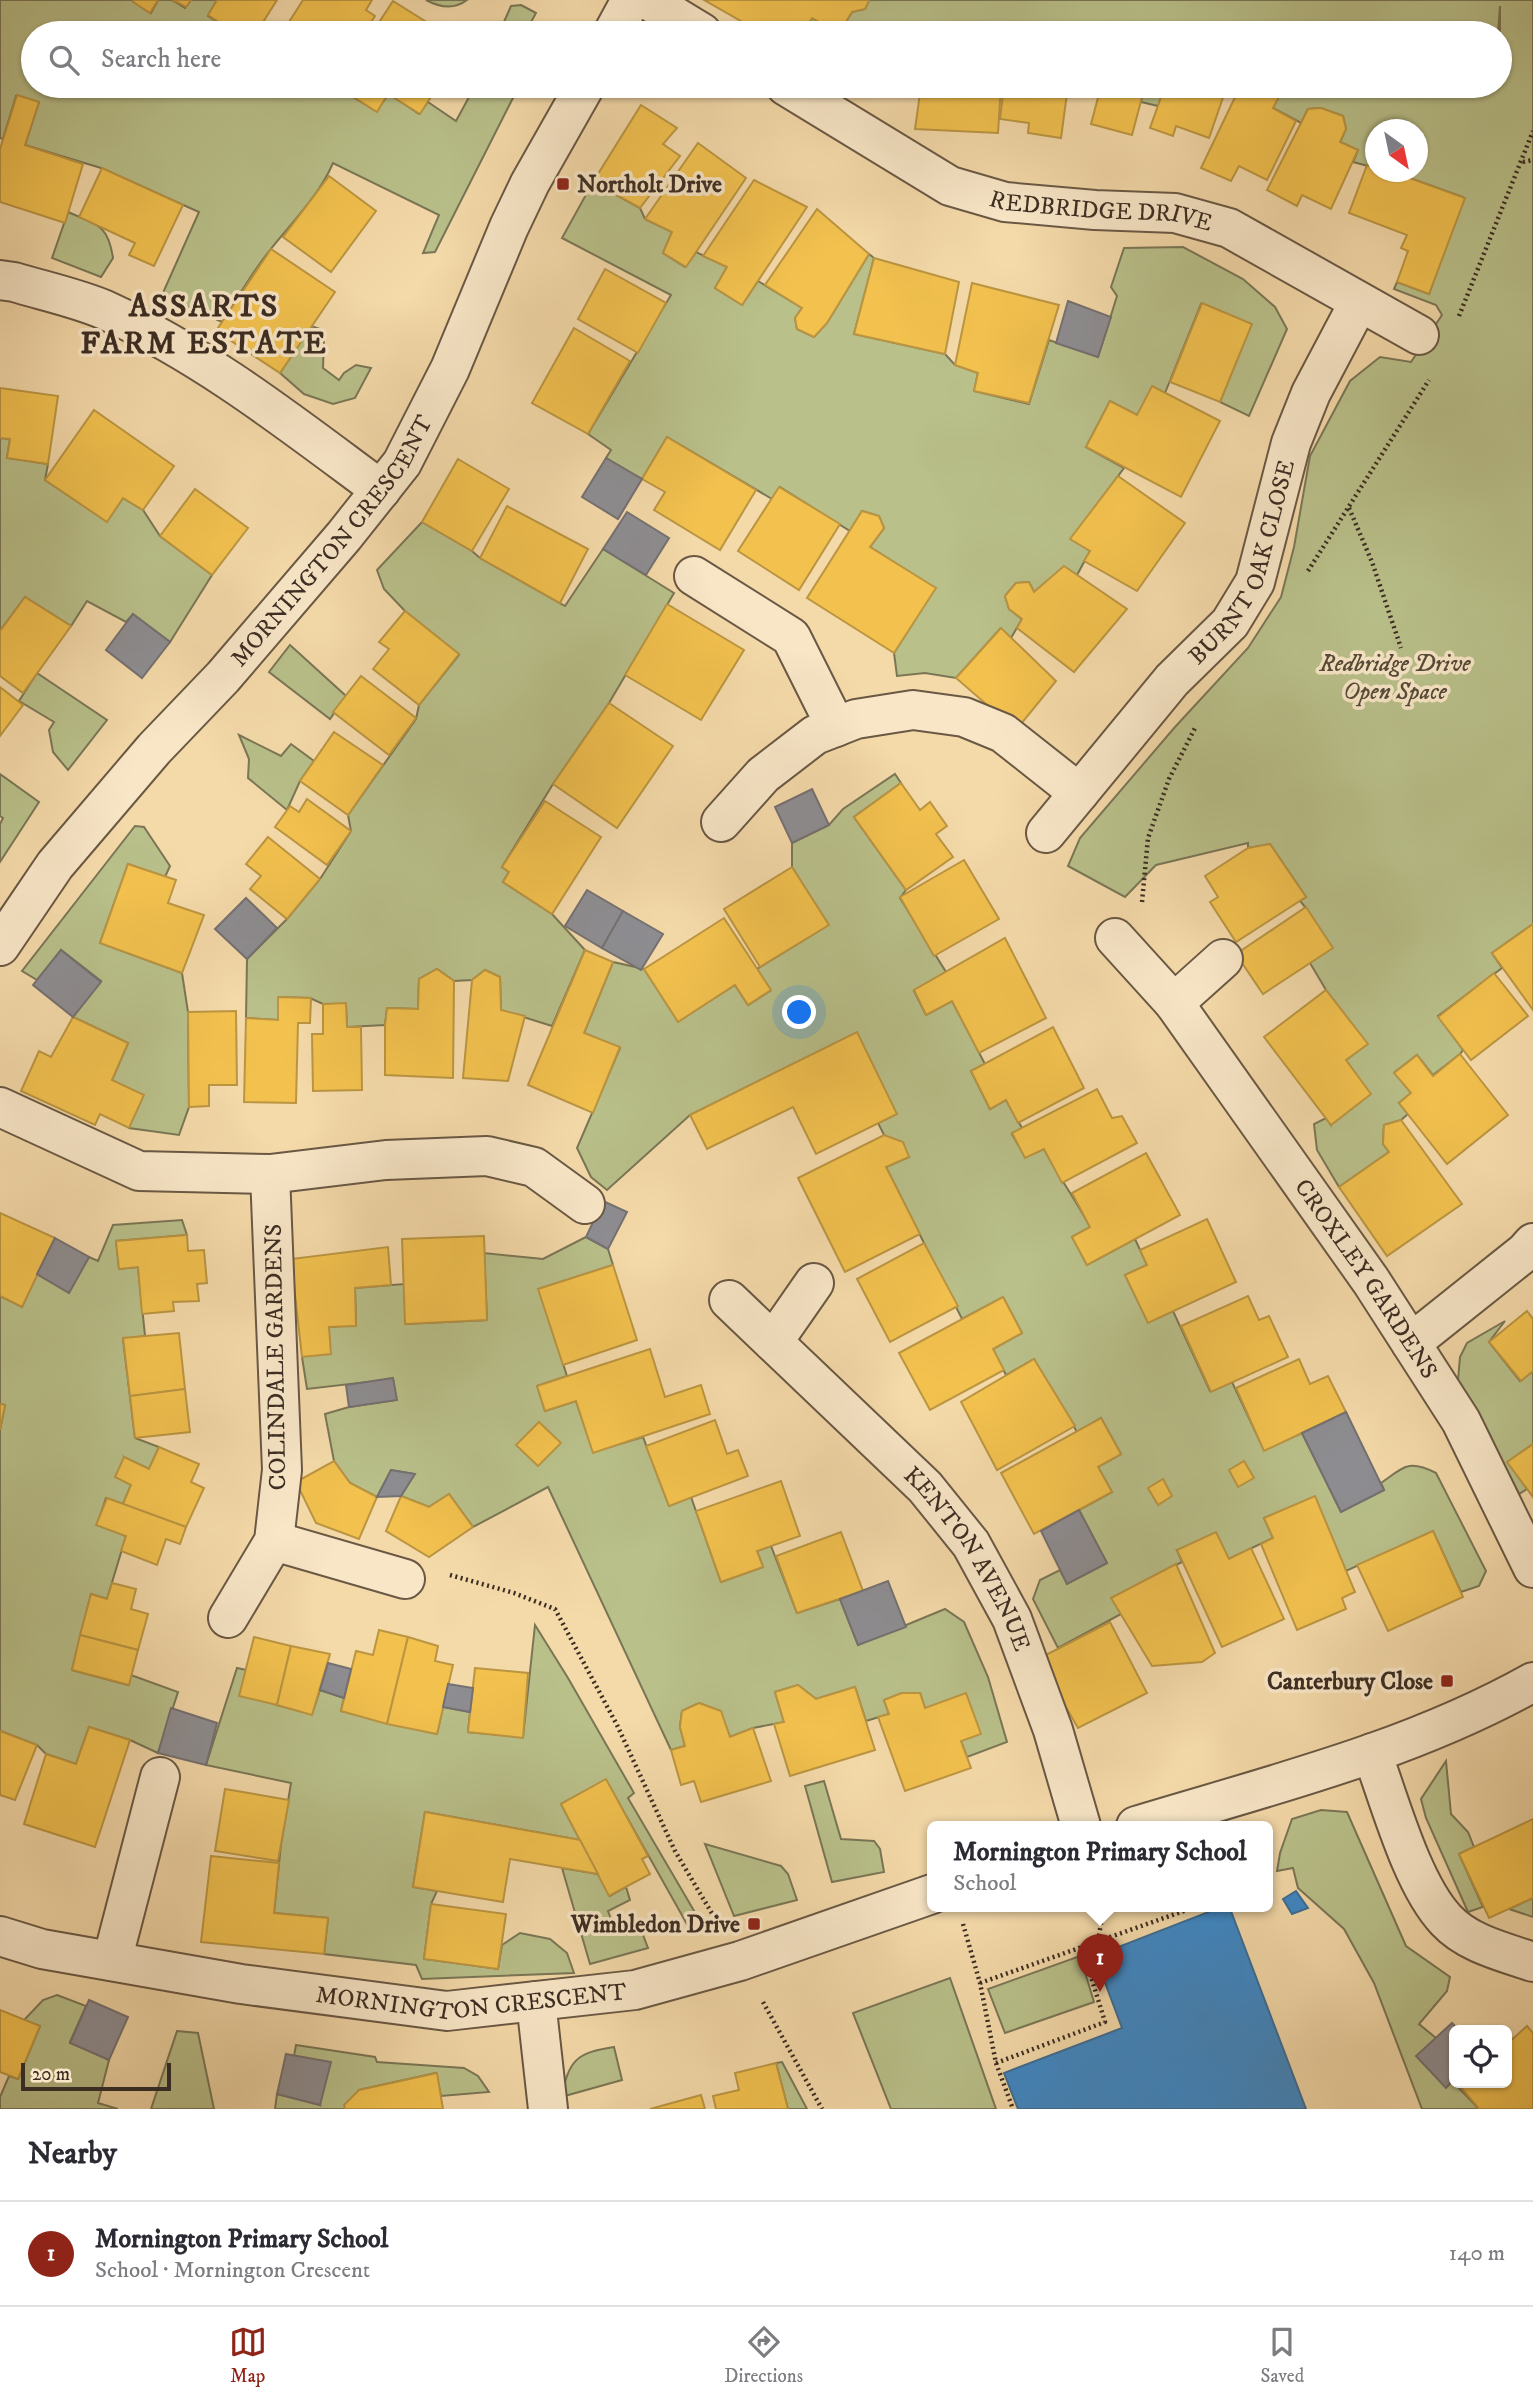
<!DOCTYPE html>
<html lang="en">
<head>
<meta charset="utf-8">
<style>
  :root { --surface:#fff; --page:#f2f2f3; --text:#2b2b33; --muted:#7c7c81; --line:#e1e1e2; --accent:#8f2418 }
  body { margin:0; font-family:"IM FELL DW Pica",serif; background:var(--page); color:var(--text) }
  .controls { position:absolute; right:21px; bottom:21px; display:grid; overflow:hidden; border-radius:10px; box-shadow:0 2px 5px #0004 }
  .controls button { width:63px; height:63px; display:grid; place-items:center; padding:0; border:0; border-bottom:2px solid var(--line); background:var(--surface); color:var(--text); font:35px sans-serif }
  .compass { position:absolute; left:1365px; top:119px; width:63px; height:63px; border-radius:50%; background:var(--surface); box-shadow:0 2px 5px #0004; rotate:147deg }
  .scale { position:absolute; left:21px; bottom:18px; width:150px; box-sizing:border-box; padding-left:7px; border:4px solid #3c2d23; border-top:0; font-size:19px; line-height:24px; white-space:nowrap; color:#3c2d23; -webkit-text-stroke:5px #f8e6c7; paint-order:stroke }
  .you { position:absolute; left:800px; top:1013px; width:24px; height:24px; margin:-18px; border:5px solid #fff; border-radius:50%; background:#1a73e8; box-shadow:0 0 0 10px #1a73e833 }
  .badge { display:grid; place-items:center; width:46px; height:46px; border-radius:50%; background:var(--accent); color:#fff; font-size:23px; font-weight:700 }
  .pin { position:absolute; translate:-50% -58px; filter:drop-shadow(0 2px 4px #0008) }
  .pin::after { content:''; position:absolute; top:37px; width:24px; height:21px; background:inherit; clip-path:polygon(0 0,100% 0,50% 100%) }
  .popup { position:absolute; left:927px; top:1821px; width:346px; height:91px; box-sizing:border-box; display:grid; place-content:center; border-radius:10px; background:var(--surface); filter:drop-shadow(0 2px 5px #0005); font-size:23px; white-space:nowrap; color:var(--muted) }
  .popup b { font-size:26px; color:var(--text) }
  .popup::after { content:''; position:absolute; left:50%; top:100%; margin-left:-14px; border:14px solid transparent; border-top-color:var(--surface) }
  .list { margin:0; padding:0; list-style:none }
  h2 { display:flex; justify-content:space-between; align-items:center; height:91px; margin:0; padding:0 28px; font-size:30px }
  h2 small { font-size:23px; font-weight:400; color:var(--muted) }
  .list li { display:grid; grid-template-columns:46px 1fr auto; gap:21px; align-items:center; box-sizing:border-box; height:105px; padding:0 28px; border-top:2px solid var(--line) }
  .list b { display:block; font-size:26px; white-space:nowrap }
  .list p { margin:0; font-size:23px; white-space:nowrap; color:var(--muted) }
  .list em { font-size:23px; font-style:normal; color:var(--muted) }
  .icon { flex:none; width:38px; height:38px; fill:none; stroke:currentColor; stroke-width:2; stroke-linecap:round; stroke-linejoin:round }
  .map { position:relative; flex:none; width:1533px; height:2109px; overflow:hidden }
  .search { position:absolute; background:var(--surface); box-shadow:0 2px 5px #0004; left:21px; right:21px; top:21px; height:77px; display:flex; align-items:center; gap:18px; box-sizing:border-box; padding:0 24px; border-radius:38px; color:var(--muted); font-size:26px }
  .sheet { height:196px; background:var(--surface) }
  nav { display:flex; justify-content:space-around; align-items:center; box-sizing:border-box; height:98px; border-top:2px solid var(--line); background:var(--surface); font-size:19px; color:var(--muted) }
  nav a { display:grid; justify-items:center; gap:4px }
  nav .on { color:var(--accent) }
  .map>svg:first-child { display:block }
</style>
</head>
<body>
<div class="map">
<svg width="1533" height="2109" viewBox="0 0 1533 2109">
  <rect width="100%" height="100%" fill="#f4d9a9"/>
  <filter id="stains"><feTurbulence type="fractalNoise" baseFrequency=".00286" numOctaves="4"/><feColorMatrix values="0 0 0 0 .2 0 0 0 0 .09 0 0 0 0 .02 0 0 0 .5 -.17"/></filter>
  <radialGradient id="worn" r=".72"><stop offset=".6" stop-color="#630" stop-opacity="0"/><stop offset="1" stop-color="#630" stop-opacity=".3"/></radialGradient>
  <g fill="#b9c08a" stroke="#7a7656" stroke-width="2">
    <path d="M0,0H134L151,13L158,0H172L185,8L191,0H217L208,16L235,33H33V86H338V88L376,111L389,94L419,114L428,102L456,121L475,86H519L435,252L423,253L439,215L333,163C319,196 292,222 270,250C252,272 238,298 222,322L162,295L199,212L101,168L25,145L39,102L16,96L3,139L0,138Z"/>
    <path d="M426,0H467C454,10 439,7 426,0Z"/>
    <path d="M868,0H1533V924L1492,953L1502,968L1438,1016L1463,1050L1460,1054L1433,1075L1417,1055L1395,1072L1411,1093L1399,1103L1408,1114L1401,1120L1384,1125L1383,1144L1389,1152L1339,1187L1317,1150L1314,1124L1326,1118L1331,1125L1346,1060L1367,1044L1326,990L1310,963L1306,908L1300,901L1306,897L1270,844L1248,848V843L1156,865L1125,897L1068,866L1080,838L1175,727L1248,648L1281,597L1294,547L1310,456L1350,381L1380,357L1411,362L1442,315L1436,305L1394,289L1397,282L1429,294L1463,197L1393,172H1418V130H1376L1375,156L1372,167L1353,162L1358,150L1340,142L1346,129L1343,116L1321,108L1308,109L1301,123L1273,108L1281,91L1280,86H1500V6L1498,33H803L812,18L839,33L852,12L865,9Z"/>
    <path d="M521,5L536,13L531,22L543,33H499L511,6Z"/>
    <path d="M1145,86H1165L1158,106L1141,102Z"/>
    <path d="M593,182L640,208L645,219L672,232L663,253L685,267L696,252L727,267L715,288L742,305L758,281L802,308L795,318L797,329L814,337L827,323L869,254L874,258L854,334L945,354L955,365L978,373L974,391L1029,404L1049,340L1098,357L1117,296L1111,287L1124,248L1183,247L1243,279L1275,307L1287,329L1249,416L1220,402L1251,324L1201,304L1165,393L1137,415L1110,401L1086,447L1124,468L1071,539L1090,551L1077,575L1064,567L1034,592L1029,582L1016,583L1005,596L1009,609L1022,619L1011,638L1000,629L956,678L925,673L897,676L894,653L935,588L870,547L884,528L879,516L862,511L850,531L780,487L772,499L667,437L642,479L606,458L611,450L588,434L671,295L562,238Z"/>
    <path d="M68,212C97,225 108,224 113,258L101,277L52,258Z"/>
    <path d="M311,326L320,329L324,339L323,368L339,380L344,373L356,365L371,368L355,398L333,404L304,394L280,373Z"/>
    <path d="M0,438L10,439L7,458L48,464L45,480L107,521L123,498L143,510L160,536L212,575L170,642L133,614L126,622L87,601L71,626L25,597L0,631Z"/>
    <path d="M422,522L472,551L480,558L565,606L603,549L674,593L609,703L553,784L502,867L509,872L503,882L552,914L585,950L552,1026L501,1010L500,977L485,970L472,980L454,981L437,969L419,979L418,1009L387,1008L385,1025L347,1027L346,1004H323L310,998L278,997V1020L246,1018L247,959L287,919L320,879L351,831L348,815L416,719L419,705L459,655L405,611L384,589L377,570Z"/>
    <path d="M290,645L346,696L330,719L269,672Z"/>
    <path d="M37,673L107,720L68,770L53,752L49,730L54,722L19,701Z"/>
    <path d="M239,735L281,756L291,744L314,761L300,781L287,810L248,778L249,759Z"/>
    <path d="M0,774L39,802L0,862V824L3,818L0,816Z"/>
    <path d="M895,774L901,783L854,817L906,890L900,898L946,972L914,991L926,1015L952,1001L985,1064L971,1071L990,1109L1006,1100L1022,1128L1012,1134L1025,1157L1044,1149C1058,1176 1076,1200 1090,1227L1072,1237L1087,1265L1135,1239L1147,1265L1125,1275L1148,1322L1173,1311L1210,1391L1232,1382L1264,1450L1302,1433L1341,1512L1384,1490L1381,1483C1404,1467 1408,1459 1436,1473L1486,1571L1479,1586L1461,1592L1433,1531L1346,1571L1315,1497L1264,1518L1273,1538L1229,1559L1177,1550L1182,1562L1112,1598L1121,1614L1058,1648L1033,1599L1040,1580L1060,1570L1067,1584L1107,1563L1079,1510L1112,1492L1098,1467L1121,1454L1101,1418L1077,1432L1034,1359L1006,1375L993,1349L1022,1333L1003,1297L962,1319L886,1167L909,1157L884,1135L878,1123L896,1114L856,1033L690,1115L607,1190L591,1177L577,1148L620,1048L584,1033L613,962L644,969L678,1021L735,985L748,1005L770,991L757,969L828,925L792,867V843L829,825L843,809Z"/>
    <path d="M135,826L144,827L170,866L165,877L128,864L100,943L182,973L188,1012L189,1107L179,1135L129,1128L112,1080L128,1043L73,1017L101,981L61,950L37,980L22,971Z"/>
    <path d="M182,1220L187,1235L116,1241L119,1269L138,1267L145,1336L123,1339L135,1438L159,1447L149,1469L124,1457L131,1485L123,1504L106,1498L97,1525L126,1536L107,1599L91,1594L72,1670L128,1685L131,1675L178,1692L158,1753L130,1740L89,1727L76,1764L46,1754L37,1745L0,1731V1430L5,1405L0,1404V1296L22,1307L37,1274L69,1292L89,1257L98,1261L113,1225Z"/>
    <path d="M586,1237L608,1249L613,1265L539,1289L567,1376L537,1386L545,1411L576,1401L593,1452L643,1437L669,1506L691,1497L721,1582L763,1567L757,1551L771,1546L797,1613L840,1599L858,1645L945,1609L964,1622L988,1677L1007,1742L967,1757L961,1741L925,1708L920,1693H902L884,1700L889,1714L866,1721L855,1687L816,1699L798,1685L775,1692L784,1722L753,1728L730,1737L720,1711L699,1703L682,1711L680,1727L685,1746L671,1750L548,1487L473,1527L449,1494L429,1507L401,1496L414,1474L391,1470L377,1497L350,1483L334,1461L325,1414L349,1407L396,1400L393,1379L307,1389L302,1357L329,1327L356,1325L355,1288L404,1284L406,1324L487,1320L484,1253L543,1259Z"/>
    <path d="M1505,1321L1489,1342L1520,1381L1533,1371V1444L1508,1462L1527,1489L1519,1494L1458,1380L1460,1357L1467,1343Z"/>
    <path d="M535,1625L568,1678L634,1793L628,1798L700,1921L688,1926L606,1780L561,1804L580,1840L425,1812L413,1887L437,1891L431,1904L424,1959L498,1969L502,1945L520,1933L550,1939L567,1953L574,1973L422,1979L416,1965L324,1954L328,1918L274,1913L281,1844L291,1783L206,1765L237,1668L246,1670L277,1705L312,1714L320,1690L344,1698L341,1711L437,1734L443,1707L470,1712L468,1732L523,1737Z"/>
    <path d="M1446,1761L1451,1814L1468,1832L1474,1847L1459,1854L1483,1907L1468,1912L1426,1818L1421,1799Z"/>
    <path d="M824,1781L841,1839L874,1841L880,1849L884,1872L832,1882L805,1786Z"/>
    <path d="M1321,1810L1347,1812L1406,1946L1450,1977L1447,1991L1419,2024L1436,2038L1446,2087L1454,2079V2083L1479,2109H1422L1374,1983L1344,1929L1298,1888L1293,1868L1277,1871L1280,1853L1292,1819Z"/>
    <path d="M705,1844L781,1866L788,1874L797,1900L734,1916Z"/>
    <path d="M562,1868L598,1874L610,1896L626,1887L630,1900L608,1911L616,1933L638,1922L648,1948L590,1964Z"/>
    <path d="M1533,1898V1917L1509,1909Z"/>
    <path d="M1080,1956L1094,2002L1005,2033L988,1989Z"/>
    <path d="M950,1978L996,2109H891L853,2013Z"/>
    <path d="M57,1995L86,2006L70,2042L109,2060L98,2103L118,2109H0V2097L9,2076L18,2079L40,2026L24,2020L43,2000Z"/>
    <path d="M177,2031L198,2033L214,2109H151Z"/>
    <path d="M296,2045L375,2057L377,2062L464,2068L478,2076L489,2092L441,2096L436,2073L359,2090L345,2109H275L277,2094L320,2105L294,2056Z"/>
    <path d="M614,2047L622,2080L561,2097C570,2060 575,2053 614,2047Z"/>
    <path d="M782,2062L807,2109H788L776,2063Z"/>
  </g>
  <g fill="#f2c14e" stroke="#bb9541" stroke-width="2">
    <path d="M134,0H158L150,13L133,2Z"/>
    <path d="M173,0H191L186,7Z"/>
    <path d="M217,0H277L258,30L247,23L241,33H235L208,15Z"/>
    <path d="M303,0H372L366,10L375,16L364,33H282Z"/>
    <path d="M704,0H868L869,1L865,9L852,12L839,33L812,18L803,33H762Z"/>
    <path d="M393,1L444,33H372Z"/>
    <path d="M339,86H438L420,114L388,94L377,112L338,87Z"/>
    <path d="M921,86H1001L998,133L915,129Z"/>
    <path d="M1004,86H1068L1061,138L1028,133L1029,123L1000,119Z"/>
    <path d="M1101,86H1145L1132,135L1091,124Z"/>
    <path d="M1165,86H1227L1209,138L1176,126L1173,136L1150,128Z"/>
    <path d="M1249,86H1280L1282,91L1273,108L1296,121L1267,180L1239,166L1231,181L1201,168L1238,91L1245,93Z"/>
    <path d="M17,95L39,102L25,145L83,164L65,223L0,202V149Z"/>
    <path d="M641,105L677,128L663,144L680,156L640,208L593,182Z"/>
    <path d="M1321,108L1343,116L1346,129L1340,142L1358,150L1331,209L1302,195L1297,206L1267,190L1308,109Z"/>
    <path d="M698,143L746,178L686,267L663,253L672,232L645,219Z"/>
    <path d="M1376,156V172H1393L1465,198L1429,294L1397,282L1408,251L1401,248L1407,235L1349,213L1367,165L1372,167Z"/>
    <path d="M102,168L183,205L154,266L129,255L135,243L79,217Z"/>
    <path d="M329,176L376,211L331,272L283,237Z"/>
    <path d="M754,180L807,207L742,305L715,288L727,267L703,256Z"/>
    <path d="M817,209L869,254L827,323L814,337L797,329L795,318L802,308L765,285Z"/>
    <path d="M271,249L335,292L280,373L216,331Z"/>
    <path d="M874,258L959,282L945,354L854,334Z"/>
    <path d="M605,269L666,303L638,353L578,319Z"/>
    <path d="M972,283L1059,305L1029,403L974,391L978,373L955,365Z"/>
    <path d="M1202,303L1252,324L1220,402L1170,382Z"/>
    <path d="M574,328L630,361L588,434L532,403Z"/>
    <path d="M1152,386L1220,421L1181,497L1086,447L1110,401L1137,415Z"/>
    <path d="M0,388L58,396L48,464L7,458L10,439L0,438Z"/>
    <path d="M94,410L174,466L143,510L123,498L107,522L45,480Z"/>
    <path d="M667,437L756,490L720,550L654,510L665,492L642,479Z"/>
    <path d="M458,459L509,489L472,551L422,522Z"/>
    <path d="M1118,476L1185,523L1137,591L1084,561L1090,551L1070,539Z"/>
    <path d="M779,487L840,524L799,590L738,551Z"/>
    <path d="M195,489L248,528L212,575L160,536Z"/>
    <path d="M507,506L588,549L560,603L480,558Z"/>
    <path d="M862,511L879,516L884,528L870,547L936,588L894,653L807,598Z"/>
    <path d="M1064,566L1127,609L1074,672L1017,628L1022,619L1009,609L1005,596L1016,583L1029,582L1034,592Z"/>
    <path d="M25,597L71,626L23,693L0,676V631Z"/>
    <path d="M667,604L744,650L701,720L625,675Z"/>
    <path d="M405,611L459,654L419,705L373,669L389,649L379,642Z"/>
    <path d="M1001,628L1056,681L1016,730L956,678Z"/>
    <path d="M361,676L416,718L389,755L333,712Z"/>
    <path d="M0,687L23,705L0,736Z"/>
    <path d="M609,703L673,746L617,828L553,784Z"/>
    <path d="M334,732L383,765L348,815L300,781Z"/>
    <path d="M901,783L920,810L930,802L947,826L936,834L953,857L906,890L854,817Z"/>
    <path d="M307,799L351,831L327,865L275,827L290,806L299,812Z"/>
    <path d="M545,801L601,837L552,914L503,882L509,872L502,867Z"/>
    <path d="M268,837L320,879L287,919L250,889L261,876L246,864Z"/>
    <path d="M1270,844L1306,897L1236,942L1210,902L1218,897L1205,876L1248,848Z"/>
    <path d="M964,860L999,919L934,956L900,897Z"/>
    <path d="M128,864L176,880L168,903L204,915L182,973L100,943Z"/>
    <path d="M792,867L829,925L760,967L724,909Z"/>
    <path d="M1306,907L1333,948L1263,994L1236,954Z"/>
    <path d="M724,918L771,990L748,1005L735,985L678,1022L644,969Z"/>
    <path d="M1533,924V1010L1492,953Z"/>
    <path d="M1005,938L1046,1018L979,1053L952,1001L926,1015L914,990Z"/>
    <path d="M585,950L613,962L584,1033L620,1047L593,1113L528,1085Z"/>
    <path d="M437,969L454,981L453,1078L385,1075V1025L387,1008L418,1009L419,979Z"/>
    <path d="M485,970L500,977L501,1010L525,1016L508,1081L463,1078L472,980Z"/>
    <path d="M1494,973L1528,1016L1471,1060L1438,1017Z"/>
    <path d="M1326,990L1368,1044L1346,1060L1371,1094L1331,1125L1264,1037Z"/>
    <path d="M278,997L311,998L310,1023H298L296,1103L244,1102L246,1018L278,1020Z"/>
    <path d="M346,1003L347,1027H361L362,1090L313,1091L312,1034H323V1004Z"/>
    <path d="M236,1011L237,1085H209V1106L189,1107L188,1012Z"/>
    <path d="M73,1017L128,1043L112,1080L144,1095L129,1128L100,1114L95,1125L21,1091L39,1051L51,1057Z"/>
    <path d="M1053,1027L1084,1088L1018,1123L1006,1100L990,1109L971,1071Z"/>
    <path d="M857,1032L897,1114L816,1154L793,1107L707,1149L690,1115Z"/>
    <path d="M1460,1054L1508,1115L1447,1164L1399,1103L1411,1093L1394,1073L1417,1055L1433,1076Z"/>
    <path d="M1097,1089L1112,1118L1122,1116L1137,1143L1062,1183L1044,1149L1025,1158L1012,1133Z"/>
    <path d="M1401,1120L1462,1204L1387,1256L1339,1187L1389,1152L1383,1144L1384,1125Z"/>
    <path d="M884,1135L903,1142L909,1157L886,1167L920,1234L845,1272L798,1178Z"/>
    <path d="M1146,1153L1180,1215L1087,1265L1072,1237L1090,1227L1072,1193Z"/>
    <path d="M0,1213L55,1238L22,1307L0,1296Z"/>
    <path d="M1207,1219L1236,1282L1148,1323L1125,1275L1147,1265L1140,1250Z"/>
    <path d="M187,1235L188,1251L204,1250L207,1283L197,1284L199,1301L173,1302L174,1311L142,1314L138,1267L119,1269L116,1241Z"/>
    <path d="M484,1236L487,1320L405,1324L402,1239Z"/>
    <path d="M924,1243L958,1306L890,1342L857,1279Z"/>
    <path d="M388,1247L391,1285L355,1288L356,1326L329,1327L331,1354L302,1357L291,1259Z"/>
    <path d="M613,1265L637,1340L563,1365L538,1289Z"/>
    <path d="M1248,1296L1259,1320L1269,1316L1288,1357L1211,1392L1181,1326Z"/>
    <path d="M1003,1297L1022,1333L993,1349L1004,1370L930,1410L899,1353Z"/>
    <path d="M1527,1311L1533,1319V1371L1521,1381L1489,1342Z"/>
    <path d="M179,1333L185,1389L130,1396L123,1338Z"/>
    <path d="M650,1349L665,1397L701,1385L710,1414L593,1453L576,1401L545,1411L537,1386Z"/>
    <path d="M1034,1359L1075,1426L997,1470L961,1402Z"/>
    <path d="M1299,1359L1310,1384L1328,1376L1346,1412L1264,1451L1236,1388Z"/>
    <path d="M185,1389L190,1432L135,1438L130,1396Z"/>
    <path d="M0,1404L5,1405L0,1430Z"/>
    <path d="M1101,1418L1121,1454L1098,1467L1112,1492L1034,1534L1001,1473Z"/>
    <path d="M715,1420L727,1454L738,1450L748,1476L669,1506L646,1446Z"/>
    <path d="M539,1422L561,1443L538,1466L516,1445Z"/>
    <path d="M1533,1444V1497L1507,1462Z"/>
    <path d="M159,1447L199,1464L191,1482L204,1488L186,1527L123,1504L131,1485L115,1477L124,1457L149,1469Z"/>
    <path d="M334,1461L350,1483L377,1497L359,1539L316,1523L296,1482Z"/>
    <path d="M1244,1461L1254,1478L1238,1487L1229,1470Z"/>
    <path d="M1163,1479L1172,1496L1158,1505L1148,1488Z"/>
    <path d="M781,1481L800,1536L757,1551L763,1567L721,1582L696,1511Z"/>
    <path d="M449,1494L473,1527L429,1557L386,1531L401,1496L429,1507Z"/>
    <path d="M1315,1496L1355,1592L1342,1598L1346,1609L1297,1630L1261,1544L1273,1538L1264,1518Z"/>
    <path d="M107,1498L186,1527L180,1544L166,1539L157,1565L121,1551L126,1536L96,1525Z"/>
    <path d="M1433,1531L1463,1597L1388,1631L1357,1565Z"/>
    <path d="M841,1532L863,1591L797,1613L776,1556Z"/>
    <path d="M1216,1532L1229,1559L1251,1548L1284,1619L1222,1647L1177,1550Z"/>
    <path d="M1176,1564L1215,1653L1202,1662L1152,1666L1111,1598Z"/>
    <path d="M112,1583L136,1589L131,1609L148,1614L138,1650L80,1635L91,1594L107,1599Z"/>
    <path d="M1110,1622L1147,1693L1078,1728L1038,1659Z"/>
    <path d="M379,1630L408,1637L387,1724L341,1711L356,1651L373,1655Z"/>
    <path d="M80,1635L138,1650L129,1685L72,1670Z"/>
    <path d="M254,1637L291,1646L277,1705L239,1696Z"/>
    <path d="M408,1637L438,1646L435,1661L453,1665L437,1734L387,1724Z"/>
    <path d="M291,1646L330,1654L312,1715L277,1705Z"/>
    <path d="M475,1668L528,1673L523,1738L468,1732Z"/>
    <path d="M798,1685L816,1699L855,1687L875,1750L790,1776L774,1724L784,1722L775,1692Z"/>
    <path d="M902,1693H920L925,1708L966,1693L981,1734L961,1741L971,1768L905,1791L878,1717L889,1714L884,1700Z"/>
    <path d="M699,1703L721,1711L730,1737L753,1728L771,1781L701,1802L694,1781L681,1785L671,1750L685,1746L680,1727L682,1711Z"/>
    <path d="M89,1727L130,1740L95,1847L24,1824L46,1754L76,1764Z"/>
    <path d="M0,1731L37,1745L15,1800L0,1795Z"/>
    <path d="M606,1779L648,1856L642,1859L650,1874L609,1896L561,1804Z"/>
    <path d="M225,1789L289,1800L278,1861L215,1851Z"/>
    <path d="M425,1812L580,1840L598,1874L510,1859L503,1902L413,1887Z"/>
    <path d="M1533,1819V1898L1489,1918L1459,1854Z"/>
    <path d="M211,1856L279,1863L274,1913L328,1918L324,1954L201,1942Z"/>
    <path d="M431,1904L506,1914L498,1969L424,1959Z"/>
    <path d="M0,2010L40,2026L18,2079L0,2072Z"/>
    <path d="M1527,2026L1533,2033V2109H1479L1459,2085L1462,2083H1507V2044Z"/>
    <path d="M776,2063L788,2109H716L713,2096L739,2090L735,2073Z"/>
    <path d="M437,2073L443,2109H345L344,2105L359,2090Z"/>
    <path d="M701,2095L705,2109H650Z"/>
  </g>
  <g fill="#3f88c5" stroke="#3e6d94" stroke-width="2">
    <path d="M1296,1891L1308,1908L1292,1914L1283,1899Z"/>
    <path d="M1224,1906H1229L1306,2109H1018L1004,2073L1122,2028L1095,1956Z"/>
  </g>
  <g fill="#8d8d92" stroke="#757071" stroke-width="2">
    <path d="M894,86H913L908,95Z"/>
    <path d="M1068,301L1111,317L1098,357L1056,343Z"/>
    <path d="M606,458L642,479L618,519L582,497Z"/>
    <path d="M627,512L669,538L646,575L603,549Z"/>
    <path d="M133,614L170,642L142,678L106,650Z"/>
    <path d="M812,789L829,825L792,843L775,807Z"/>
    <path d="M587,890L623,911L602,948L565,926Z"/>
    <path d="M246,898L277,928L247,959L215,929Z"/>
    <path d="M623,911L663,934L641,970L602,948Z"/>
    <path d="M61,950L101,982L73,1017L33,985Z"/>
    <path d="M603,1201L627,1212L608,1249L586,1237Z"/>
    <path d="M55,1238L89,1257L69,1293L37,1274Z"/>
    <path d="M393,1378L397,1400L349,1407L346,1385Z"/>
    <path d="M1346,1412L1384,1490L1341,1512L1302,1433Z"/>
    <path d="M391,1470L415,1474L401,1496L377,1497Z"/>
    <path d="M1079,1510L1107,1563L1067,1584L1041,1531Z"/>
    <path d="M888,1581L906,1627L858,1645L840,1599Z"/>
    <path d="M328,1663L351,1669L344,1698L320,1690Z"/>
    <path d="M448,1684L473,1688L470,1712L443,1707Z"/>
    <path d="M171,1708L217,1723L206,1765L158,1753Z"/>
    <path d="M89,2000L128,2017L109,2060L70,2043Z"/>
    <path d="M1452,2023L1459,2030H1454V2079L1446,2088L1416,2056Z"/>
    <path d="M286,2054L331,2062L320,2105L277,2094Z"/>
  </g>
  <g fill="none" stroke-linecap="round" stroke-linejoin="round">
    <g stroke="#6a5844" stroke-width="42">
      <g id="minor">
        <path d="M648,0L702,33"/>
        <path d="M613,33L631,0"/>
        <path id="s1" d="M786,86L950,186L1005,202L1095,210L1175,213L1229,228L1419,335"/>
        <path d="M0,280L14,282C44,291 77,298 105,310C206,356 293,425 381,490"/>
        <path d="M694,576L791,637L836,727"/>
        <path d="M721,822L763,775L815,735L856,719L913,710L964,717L1003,733L1079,793"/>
        <path id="s2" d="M1046,833L1172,680L1230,623L1255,582L1291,443L1311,393L1359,302"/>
        <path id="s3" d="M1115,938L1174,1003L1371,1281L1461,1421L1533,1568"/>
        <path id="s4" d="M0,946L55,865L154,749L223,677L344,536L402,463L450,369L509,227L530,183L585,86"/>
        <path d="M1174,1003L1223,959"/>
        <path d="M0,1107L139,1171L270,1174L386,1160L487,1156L534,1167L585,1204"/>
        <path id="s5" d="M729,1300L925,1487L971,1544L1012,1619L1053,1730L1081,1826"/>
        <path d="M773,1342L814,1283"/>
        <path d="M1411,1343L1525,1252L1533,1243"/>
        <path d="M274,1541L405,1579"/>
        <path d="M228,1618L274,1541L282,1470L270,1174"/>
        <path d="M1372,1753C1390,1802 1412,1884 1446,1920C1468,1944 1504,1952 1533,1962"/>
        <path d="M1136,1826C1271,1785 1410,1751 1533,1682"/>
        <path id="s6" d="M0,1936L42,1949L241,1984L447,2011L635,1990L740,1961L932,1894"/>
        <path d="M112,1961L160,1777"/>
        <path d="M536,2001L548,2109"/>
      </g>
    </g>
    <g stroke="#3c2d23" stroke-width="4.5" stroke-dasharray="2 3.5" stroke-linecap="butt">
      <path d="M1523,162L1533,160"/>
      <path d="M1459,316L1533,131"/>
      <path d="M1349,508L1372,562L1401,648"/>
      <path d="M1308,571L1429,380"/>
      <path d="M1142,902L1148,838L1169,779L1195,728"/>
      <path d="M450,1575L514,1593L555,1609L617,1725L675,1851L717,1922"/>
      <path d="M963,1924L980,1983L996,2063L1013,2109"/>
      <path d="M1098,1941L1104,1906"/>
      <path d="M980,1983L1198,1906"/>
      <path d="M763,2002L822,2109"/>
      <path d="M996,2063L1105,2022L1082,1948"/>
    </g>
    <use href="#minor" stroke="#f8e6c7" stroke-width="38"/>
  </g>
  <g fill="#8f2418" stroke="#f8e6c7" stroke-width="2.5">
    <rect x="556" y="177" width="14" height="14" rx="3.5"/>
    <rect x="1440" y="1674" width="14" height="14" rx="3.5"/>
    <rect x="747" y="1917" width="14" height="14" rx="3.5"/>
  </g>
  <g text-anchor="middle" stroke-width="7" stroke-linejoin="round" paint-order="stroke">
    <g font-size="24" font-weight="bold" fill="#3c2d23" stroke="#f8e6c7" text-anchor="end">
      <text x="577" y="192" text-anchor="start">Northolt Drive</text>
      <text x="1433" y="1689">Canterbury Close</text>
      <text x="740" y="1932">Wimbledon Drive</text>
    </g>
    <g font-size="24" fill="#3c2d23" stroke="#f8e6c7">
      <text dy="8" stroke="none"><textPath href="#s1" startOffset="346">REDBRIDGE DRIVE</textPath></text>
      <text dy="8" stroke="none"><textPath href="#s4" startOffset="525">MORNINGTON CRESCENT</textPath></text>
      <text dy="8" stroke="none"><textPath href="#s2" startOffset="340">BURNT OAK CLOSE</textPath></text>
      <text dy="8" stroke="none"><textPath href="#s3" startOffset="424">CROXLEY GARDENS</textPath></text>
      <text transform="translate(275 1357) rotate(-91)" y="8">COLINDALE GARDENS</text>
      <text dy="8" stroke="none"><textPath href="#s5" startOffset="355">KENTON AVENUE</textPath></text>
      <text dy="8" stroke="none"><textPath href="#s6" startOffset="478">MORNINGTON CRESCENT</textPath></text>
    </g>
    <g font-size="24" font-style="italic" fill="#554a38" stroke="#f8e6c7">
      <text x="1395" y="671">Redbridge Drive<tspan x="1395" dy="28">Open Space</tspan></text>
    </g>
    <g font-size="32" font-weight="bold" letter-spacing="2" fill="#3c2d23" stroke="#f8e6c7">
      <text x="204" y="316">ASSARTS<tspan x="204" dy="37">FARM ESTATE</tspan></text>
    </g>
  </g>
  <rect width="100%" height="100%" filter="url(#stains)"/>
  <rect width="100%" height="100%" fill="url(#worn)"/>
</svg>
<div class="controls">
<button><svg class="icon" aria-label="locate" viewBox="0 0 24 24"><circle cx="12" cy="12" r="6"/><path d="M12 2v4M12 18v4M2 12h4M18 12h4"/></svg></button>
</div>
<svg class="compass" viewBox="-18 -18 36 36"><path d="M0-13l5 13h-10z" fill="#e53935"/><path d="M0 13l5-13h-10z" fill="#7c7c81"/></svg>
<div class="scale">20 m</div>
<div class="you"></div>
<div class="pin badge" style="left:1100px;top:1992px">1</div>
<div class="popup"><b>Mornington Primary School</b>School</div>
<div class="search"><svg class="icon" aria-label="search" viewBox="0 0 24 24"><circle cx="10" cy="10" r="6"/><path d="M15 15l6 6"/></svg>Search here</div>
</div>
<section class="sheet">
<h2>Nearby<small></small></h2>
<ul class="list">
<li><span class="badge">1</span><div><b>Mornington Primary School</b><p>School · Mornington Crescent</p></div><em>140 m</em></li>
</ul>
</section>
<nav>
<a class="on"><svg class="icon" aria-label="map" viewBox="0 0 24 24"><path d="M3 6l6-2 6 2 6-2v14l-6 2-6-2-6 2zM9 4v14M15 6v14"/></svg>Map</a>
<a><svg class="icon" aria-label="directions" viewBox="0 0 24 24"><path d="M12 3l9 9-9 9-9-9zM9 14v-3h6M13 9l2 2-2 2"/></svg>Directions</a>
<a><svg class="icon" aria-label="saved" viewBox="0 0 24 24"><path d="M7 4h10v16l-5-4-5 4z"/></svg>Saved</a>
</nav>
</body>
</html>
